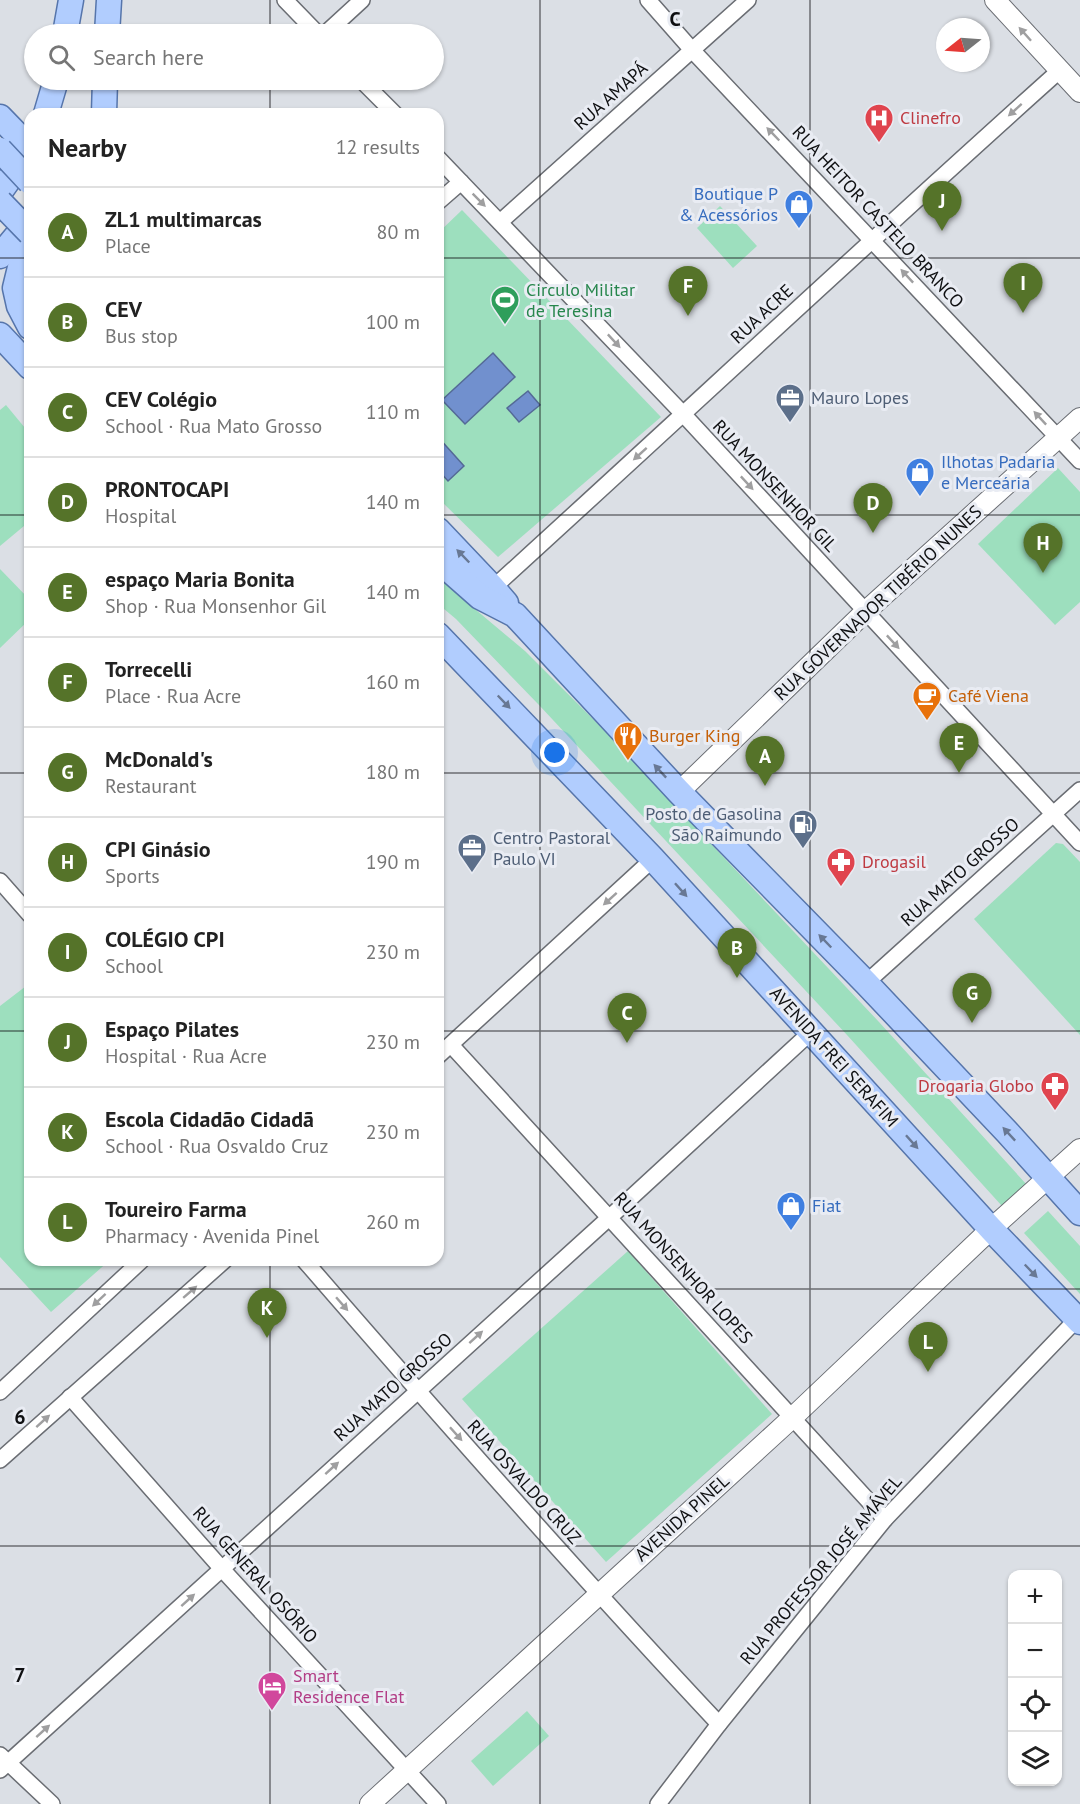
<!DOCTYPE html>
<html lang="en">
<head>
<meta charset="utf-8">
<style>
  :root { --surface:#fff; --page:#f2f2f2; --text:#222; --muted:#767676; --line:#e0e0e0; --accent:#557329 }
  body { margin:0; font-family:"PT Sans",sans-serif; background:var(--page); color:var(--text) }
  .controls { position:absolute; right:18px; bottom:18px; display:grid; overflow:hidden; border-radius:12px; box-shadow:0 2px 4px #0004 }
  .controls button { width:54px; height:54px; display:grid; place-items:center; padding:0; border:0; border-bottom:2px solid var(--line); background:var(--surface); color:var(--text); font:30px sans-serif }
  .compass { position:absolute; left:936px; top:18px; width:54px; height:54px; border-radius:50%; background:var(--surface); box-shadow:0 2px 4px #0004; rotate:253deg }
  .you { position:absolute; left:555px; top:753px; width:21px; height:21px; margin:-15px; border:4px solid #fff; border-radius:50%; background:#1a73e8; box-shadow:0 0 0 9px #1a73e833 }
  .badge { display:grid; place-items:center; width:39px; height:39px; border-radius:50%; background:var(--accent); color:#fff; font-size:20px; font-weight:700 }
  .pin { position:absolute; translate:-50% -50px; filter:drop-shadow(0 2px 3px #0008) }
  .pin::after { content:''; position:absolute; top:32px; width:21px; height:18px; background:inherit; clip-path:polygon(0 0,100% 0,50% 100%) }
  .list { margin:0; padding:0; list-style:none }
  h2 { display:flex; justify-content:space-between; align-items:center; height:78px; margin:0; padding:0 24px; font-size:26px }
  h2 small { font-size:20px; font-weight:400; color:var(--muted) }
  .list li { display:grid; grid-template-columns:39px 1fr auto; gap:18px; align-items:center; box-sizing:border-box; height:90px; padding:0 24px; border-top:2px solid var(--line) }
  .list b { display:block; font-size:22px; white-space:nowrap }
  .list p { margin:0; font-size:20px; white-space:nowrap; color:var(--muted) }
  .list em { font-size:20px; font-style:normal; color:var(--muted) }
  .icon { flex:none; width:33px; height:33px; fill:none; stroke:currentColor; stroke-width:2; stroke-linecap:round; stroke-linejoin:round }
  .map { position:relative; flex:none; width:1080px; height:1804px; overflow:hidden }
  .search { position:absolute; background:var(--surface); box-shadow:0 2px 4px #0004; left:24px; top:24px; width:420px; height:66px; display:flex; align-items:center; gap:15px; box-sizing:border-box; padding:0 21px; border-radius:33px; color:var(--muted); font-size:22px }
  .panel { position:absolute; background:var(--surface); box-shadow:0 2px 4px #0004; left:24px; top:108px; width:420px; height:1158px; border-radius:18px }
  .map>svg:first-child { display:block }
</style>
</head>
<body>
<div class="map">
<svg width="1080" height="1804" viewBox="0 0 1080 1804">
  <rect width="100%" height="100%" fill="#dbdfe5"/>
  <g fill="#9ddfbe">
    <path d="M720,206L757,246L733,268L697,228Z"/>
    <path d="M462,210L661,417L498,557L438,498V233Z"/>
    <path d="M6,405L30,434V521L0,546V410Z"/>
    <path d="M1058,468L1080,492V602L1055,625L978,544Z"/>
    <path d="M0,569L30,600V619L0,648Z"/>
    <path d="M438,578L525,651L598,724L879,1022L1027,1185L1002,1206L847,1035L539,705L456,619L438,604Z"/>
    <path d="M1056,843L1063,844L1080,862V1035L974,919Z"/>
    <path d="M30,983V1260H110L51,1312L0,1257V1006Z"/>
    <path d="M1048,1211L1080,1246V1294L1024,1233Z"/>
    <path d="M628,1251L772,1414L606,1562L462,1399Z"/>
    <path d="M527,1711L549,1736L493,1786L471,1761Z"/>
  </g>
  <g fill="#7190ce" stroke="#546a96" stroke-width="1.5">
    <path d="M493,353L515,377L465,424L442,400Z"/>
    <path d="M528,391L540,405L519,422L507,408Z"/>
    <path d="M438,437L464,466L448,481L438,470Z"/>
  </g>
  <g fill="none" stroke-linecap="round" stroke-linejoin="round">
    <g stroke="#6a6d73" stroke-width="18">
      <g id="minor">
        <path d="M285,0L318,34"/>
        <path d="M648,0L692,50L1080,461"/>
        <path d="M325,34L362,0"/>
        <path d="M361,80L395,114"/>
        <path d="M438,158L684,415L1080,843"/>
        <path d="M438,202L461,182"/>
        <path d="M500,222L748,0"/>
        <path d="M493,588C682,416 869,241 1059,71"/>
        <path d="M0,881L30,915"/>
        <path d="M866,983L1080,790"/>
        <path d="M451,1045L885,1519"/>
        <path d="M438,1056L653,859"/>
        <path d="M304,1260C440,1417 577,1573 719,1724"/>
        <path d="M0,1392L142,1260"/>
        <path d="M70,1397L222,1569L438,1804"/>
        <path d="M0,1460L225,1260"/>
        <path d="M0,1755L52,1804"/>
        <path d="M0,1770L610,1217L811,1032"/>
        <path d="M658,1804L719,1724L885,1519L1077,1319"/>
      </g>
    </g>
    <g stroke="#6a6d73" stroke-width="22">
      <g id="tertiary">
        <path d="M995,0L1080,92"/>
        <path d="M679,792L865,612L1080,418"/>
        <path d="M370,1804L792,1418L991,1229L1080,1149"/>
      </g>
    </g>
    <g stroke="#5675ab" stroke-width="27">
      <g id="primary">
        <path d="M65,34L71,0"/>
        <path d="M107,34L109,0"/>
        <path d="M46,114L56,80"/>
        <path d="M104,114L105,80"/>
        <path d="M0,117L30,148"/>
        <path d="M0,192L30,150"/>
        <path d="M30,226L15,288L19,306L30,327"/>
        <path d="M0,256L29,221"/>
        <path d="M0,335L30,367"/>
        <path d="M438,530L493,588L506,603"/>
        <path d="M438,560L480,597L515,615L679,792L866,983L1007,1132L1080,1213"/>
        <path d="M438,635L653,859L991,1229L1080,1322"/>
      </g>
    </g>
    <use href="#minor" stroke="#fff" stroke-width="15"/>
    <use href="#tertiary" stroke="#fff" stroke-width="20"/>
    <use href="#primary" stroke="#b1cdfe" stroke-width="24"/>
    <g stroke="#5675ab" stroke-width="27" stroke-linecap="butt">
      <g id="primary-bridge">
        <path d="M0,150L30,182"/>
        <path d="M0,202L30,233"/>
      </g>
    </g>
    <use href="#primary-bridge" stroke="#b1cdfe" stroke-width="24"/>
  </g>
  <defs><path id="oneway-solid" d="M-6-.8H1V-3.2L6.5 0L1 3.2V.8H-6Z" transform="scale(1.5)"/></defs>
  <g fill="#9f9fa0">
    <use href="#oneway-solid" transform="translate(1025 34) rotate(-132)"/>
    <use href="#oneway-solid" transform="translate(1015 110) rotate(138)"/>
    <use href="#oneway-solid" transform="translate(773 134) rotate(-134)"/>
    <use href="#oneway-solid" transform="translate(479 200) rotate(45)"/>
    <use href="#oneway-solid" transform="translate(907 276) rotate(-133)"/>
    <use href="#oneway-solid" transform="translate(614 341) rotate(47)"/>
    <use href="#oneway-solid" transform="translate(1040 418) rotate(-133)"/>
    <use href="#oneway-solid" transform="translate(640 454) rotate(138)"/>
    <use href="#oneway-solid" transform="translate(747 483) rotate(47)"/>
    <use href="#oneway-solid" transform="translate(893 642) rotate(47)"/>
    <use href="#oneway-solid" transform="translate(610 899) rotate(138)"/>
    <use href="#oneway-solid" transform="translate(190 1292) rotate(-41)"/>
    <use href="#oneway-solid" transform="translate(99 1300) rotate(137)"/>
    <use href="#oneway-solid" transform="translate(342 1304) rotate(49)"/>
    <use href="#oneway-solid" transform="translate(476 1337) rotate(-42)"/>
    <use href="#oneway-solid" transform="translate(43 1421) rotate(-42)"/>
    <use href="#oneway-solid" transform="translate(456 1434) rotate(48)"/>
    <use href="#oneway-solid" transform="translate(332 1468) rotate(-42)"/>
    <use href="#oneway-solid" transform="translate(188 1600) rotate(-42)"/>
    <use href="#oneway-solid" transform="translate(43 1731) rotate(-42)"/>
  </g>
  <g fill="#687894">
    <use href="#oneway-solid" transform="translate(463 556) rotate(-134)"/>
    <use href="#oneway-solid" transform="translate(504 702) rotate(46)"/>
    <use href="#oneway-solid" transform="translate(660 771) rotate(-133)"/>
    <use href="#oneway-solid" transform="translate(681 890) rotate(48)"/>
    <use href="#oneway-solid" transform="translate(825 941) rotate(-134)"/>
    <use href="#oneway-solid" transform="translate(1009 1134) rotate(-133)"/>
    <use href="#oneway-solid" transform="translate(912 1142) rotate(48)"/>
    <use href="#oneway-solid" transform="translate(1031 1271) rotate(46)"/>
  </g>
  <path fill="none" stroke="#0f1012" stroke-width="1.5" stroke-opacity="0.55" d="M270,0V34M540,0V1804M810,0V1804M270,80V114M0,258H30M438,258H1080M0,515H30M438,515H1080M0,773H30M438,773H1080M0,1031H30M438,1031H1080M270,1260V1804M0,1289H1080M0,1546H1080"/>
  <defs>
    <g id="hospital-pin" transform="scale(1.5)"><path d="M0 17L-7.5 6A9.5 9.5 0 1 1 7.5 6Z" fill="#e0444e" stroke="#e9ecf3"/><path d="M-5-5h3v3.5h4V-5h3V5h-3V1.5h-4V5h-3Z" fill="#fff"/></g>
    <g id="shop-pin" transform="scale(1.5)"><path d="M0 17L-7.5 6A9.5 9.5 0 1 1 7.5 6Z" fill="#3f7fe0" stroke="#e9ecf3"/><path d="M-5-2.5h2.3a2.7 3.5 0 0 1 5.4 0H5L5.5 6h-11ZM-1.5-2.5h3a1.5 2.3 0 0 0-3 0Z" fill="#fff"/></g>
    <g id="stadium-pin" transform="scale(1.5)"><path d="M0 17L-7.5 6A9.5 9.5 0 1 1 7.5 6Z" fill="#2e9e5b" stroke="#e9ecf3"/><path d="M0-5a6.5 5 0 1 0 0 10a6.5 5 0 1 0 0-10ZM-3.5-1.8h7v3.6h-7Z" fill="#fff"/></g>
    <g id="office-pin" transform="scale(1.5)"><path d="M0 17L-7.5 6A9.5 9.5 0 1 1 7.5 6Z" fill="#5c6f8a" stroke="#e9ecf3"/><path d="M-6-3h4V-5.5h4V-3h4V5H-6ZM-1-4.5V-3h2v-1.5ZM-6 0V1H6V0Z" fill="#fff"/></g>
    <g id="cafe-pin" transform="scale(1.5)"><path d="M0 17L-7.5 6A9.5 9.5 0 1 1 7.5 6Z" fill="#e8710a" stroke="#e9ecf3"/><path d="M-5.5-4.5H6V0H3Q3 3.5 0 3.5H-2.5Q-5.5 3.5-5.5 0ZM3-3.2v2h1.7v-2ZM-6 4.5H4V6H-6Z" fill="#fff"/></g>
    <g id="restaurant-pin" transform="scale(1.5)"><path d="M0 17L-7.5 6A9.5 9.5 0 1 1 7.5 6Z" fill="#e8710a" stroke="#e9ecf3"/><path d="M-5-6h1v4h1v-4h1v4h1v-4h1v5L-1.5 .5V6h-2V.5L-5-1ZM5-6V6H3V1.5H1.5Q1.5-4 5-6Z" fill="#fff"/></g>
    <g id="fuel-pin" transform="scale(1.5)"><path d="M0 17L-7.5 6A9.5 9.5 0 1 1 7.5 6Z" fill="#5c6f8a" stroke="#e9ecf3"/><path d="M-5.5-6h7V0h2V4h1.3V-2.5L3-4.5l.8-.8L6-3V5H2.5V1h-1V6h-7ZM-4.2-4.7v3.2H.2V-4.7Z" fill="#fff"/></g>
    <g id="pharmacy-pin" transform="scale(1.5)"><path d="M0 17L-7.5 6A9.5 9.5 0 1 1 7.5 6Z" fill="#e0444e" stroke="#e9ecf3"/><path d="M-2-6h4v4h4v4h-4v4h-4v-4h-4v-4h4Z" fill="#fff"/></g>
    <g id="hotel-pin" transform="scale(1.5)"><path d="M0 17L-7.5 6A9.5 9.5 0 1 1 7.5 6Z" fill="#d1479c" stroke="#e9ecf3"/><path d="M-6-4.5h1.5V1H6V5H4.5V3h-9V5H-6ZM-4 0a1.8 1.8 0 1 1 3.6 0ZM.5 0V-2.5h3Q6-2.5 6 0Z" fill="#fff"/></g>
  </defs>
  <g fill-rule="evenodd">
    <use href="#hospital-pin" x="879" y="118"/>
    <use href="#shop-pin" x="799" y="204"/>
    <use href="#stadium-pin" x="505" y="300"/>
    <use href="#office-pin" x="790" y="398"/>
    <use href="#shop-pin" x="920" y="472"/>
    <use href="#cafe-pin" x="927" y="696"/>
    <use href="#restaurant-pin" x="628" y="736"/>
    <use href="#fuel-pin" x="803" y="824"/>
    <use href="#office-pin" x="472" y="848"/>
    <use href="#pharmacy-pin" x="841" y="862"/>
    <use href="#pharmacy-pin" x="1055" y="1086"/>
    <use href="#shop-pin" x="791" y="1206"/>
    <use href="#hotel-pin" x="272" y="1686"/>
  </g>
  <g text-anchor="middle" stroke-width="6" stroke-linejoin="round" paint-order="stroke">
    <g font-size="18" fill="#0f1012" stroke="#e9ecf3">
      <text transform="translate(611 96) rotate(-42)" y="6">RUA AMAPÁ</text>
      <text transform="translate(878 217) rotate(47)" y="6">RUA HEITOR CASTELO BRANCO</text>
      <text transform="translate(762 314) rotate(-43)" y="6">RUA ACRE</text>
      <text transform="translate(775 486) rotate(47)" y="6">RUA MONSENHOR GIL</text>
      <text transform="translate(878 603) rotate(-43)" y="6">RUA GOVERNADOR TIBÉRIO NUNES</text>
      <text transform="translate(960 872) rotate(-42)" y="6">RUA MATO GROSSO</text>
      <text transform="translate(834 1057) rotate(48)" y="6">AVENIDA FREI SERAFIM</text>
      <text transform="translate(683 1268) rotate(48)" y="6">RUA MONSENHOR LOPES</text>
      <text transform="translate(393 1387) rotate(-42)" y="6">RUA MATO GROSSO</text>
      <text transform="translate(524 1482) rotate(48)" y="6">RUA OSVALDO CRUZ</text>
      <text transform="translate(682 1518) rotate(-42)" y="6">AVENIDA PINEL</text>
      <text transform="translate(821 1570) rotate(-50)" y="6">RUA PROFESSOR JOSÉ AMÁVEL</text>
      <text transform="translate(255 1575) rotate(48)" y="6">RUA GENERAL OSÓRIO</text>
    </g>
    <g font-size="18" fill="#be3a42" stroke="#e9ecf3" text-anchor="start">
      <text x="900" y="124">Clinefro</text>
      <text x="862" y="868">Drogasil</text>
      <text x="1034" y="1092" text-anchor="end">Drogaria Globo</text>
    </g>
    <g font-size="18" fill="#366cbe" stroke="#e9ecf3" text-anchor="start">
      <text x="778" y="200" text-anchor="end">Boutique P<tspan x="778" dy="21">&amp; Acessórios</tspan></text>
      <text x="941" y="468">Ilhotas Padaria<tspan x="941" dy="21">e Merceária</tspan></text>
      <text x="812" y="1212">Fiat</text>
    </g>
    <g font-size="18" fill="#27864d" stroke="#e9ecf3" text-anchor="start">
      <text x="526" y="296">Circulo Militar<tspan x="526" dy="21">de Teresina</tspan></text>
    </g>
    <g font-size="18" fill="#4e5e75" stroke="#e9ecf3" text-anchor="start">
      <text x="811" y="404">Mauro Lopes</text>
      <text x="782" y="820" text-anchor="end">Posto de Gasolina<tspan x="782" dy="21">São Raimundo</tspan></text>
      <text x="493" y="844">Centro Pastoral<tspan x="493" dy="21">Paulo VI</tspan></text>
    </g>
    <g font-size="18" fill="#c56008" stroke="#e9ecf3" text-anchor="start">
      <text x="948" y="702">Café Viena</text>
      <text x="649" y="742">Burger King</text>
    </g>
    <g font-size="18" fill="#b23c85" stroke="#e9ecf3" text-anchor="start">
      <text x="293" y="1682">Smart<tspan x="293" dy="21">Residence Flat</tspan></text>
    </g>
  </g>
  <g font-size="20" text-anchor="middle" font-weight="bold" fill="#0f1012" stroke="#e9ecf3" stroke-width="6" stroke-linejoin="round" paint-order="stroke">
    <text x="675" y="26">C</text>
    <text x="20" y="1424">6</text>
    <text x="20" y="1682">7</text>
  </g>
</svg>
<div class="controls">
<button>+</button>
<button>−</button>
<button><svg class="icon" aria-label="locate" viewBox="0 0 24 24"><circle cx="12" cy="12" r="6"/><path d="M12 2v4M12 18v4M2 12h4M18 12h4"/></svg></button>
<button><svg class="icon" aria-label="layers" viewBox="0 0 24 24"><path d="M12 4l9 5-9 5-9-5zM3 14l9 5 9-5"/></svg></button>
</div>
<svg class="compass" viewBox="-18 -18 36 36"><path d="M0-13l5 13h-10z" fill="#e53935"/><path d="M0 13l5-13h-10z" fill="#767676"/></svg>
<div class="you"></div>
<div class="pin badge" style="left:765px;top:786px">A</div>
<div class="pin badge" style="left:737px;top:978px">B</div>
<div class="pin badge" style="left:627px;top:1043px">C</div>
<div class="pin badge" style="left:873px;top:533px">D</div>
<div class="pin badge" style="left:959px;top:773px">E</div>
<div class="pin badge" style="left:688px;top:316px">F</div>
<div class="pin badge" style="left:972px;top:1023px">G</div>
<div class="pin badge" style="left:1043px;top:573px">H</div>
<div class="pin badge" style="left:1023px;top:313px">I</div>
<div class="pin badge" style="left:942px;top:231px">J</div>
<div class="pin badge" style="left:267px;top:1338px">K</div>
<div class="pin badge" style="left:928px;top:1372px">L</div>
<div class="search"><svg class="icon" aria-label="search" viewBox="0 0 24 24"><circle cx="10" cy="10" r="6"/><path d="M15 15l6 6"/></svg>Search here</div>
<section class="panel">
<h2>Nearby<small>12 results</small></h2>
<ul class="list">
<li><span class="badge">A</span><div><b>ZL1 multimarcas</b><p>Place</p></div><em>80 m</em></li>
<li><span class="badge">B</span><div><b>CEV</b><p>Bus stop</p></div><em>100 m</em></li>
<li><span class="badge">C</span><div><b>CEV Colégio</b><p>School · Rua Mato Grosso</p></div><em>110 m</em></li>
<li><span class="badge">D</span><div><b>PRONTOCAPI</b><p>Hospital</p></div><em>140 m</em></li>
<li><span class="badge">E</span><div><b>espaço Maria Bonita</b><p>Shop · Rua Monsenhor Gil</p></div><em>140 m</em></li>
<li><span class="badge">F</span><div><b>Torrecelli</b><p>Place · Rua Acre</p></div><em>160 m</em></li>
<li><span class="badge">G</span><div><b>McDonald's</b><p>Restaurant</p></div><em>180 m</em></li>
<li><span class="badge">H</span><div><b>CPI Ginásio</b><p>Sports</p></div><em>190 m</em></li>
<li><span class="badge">I</span><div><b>COLÉGIO CPI</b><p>School</p></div><em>230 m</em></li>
<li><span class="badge">J</span><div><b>Espaço Pilates</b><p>Hospital · Rua Acre</p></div><em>230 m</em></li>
<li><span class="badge">K</span><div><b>Escola Cidadão Cidadã</b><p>School · Rua Osvaldo Cruz</p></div><em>230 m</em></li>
<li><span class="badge">L</span><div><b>Toureiro Farma</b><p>Pharmacy · Avenida Pinel</p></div><em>260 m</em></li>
</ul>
</section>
</div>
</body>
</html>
